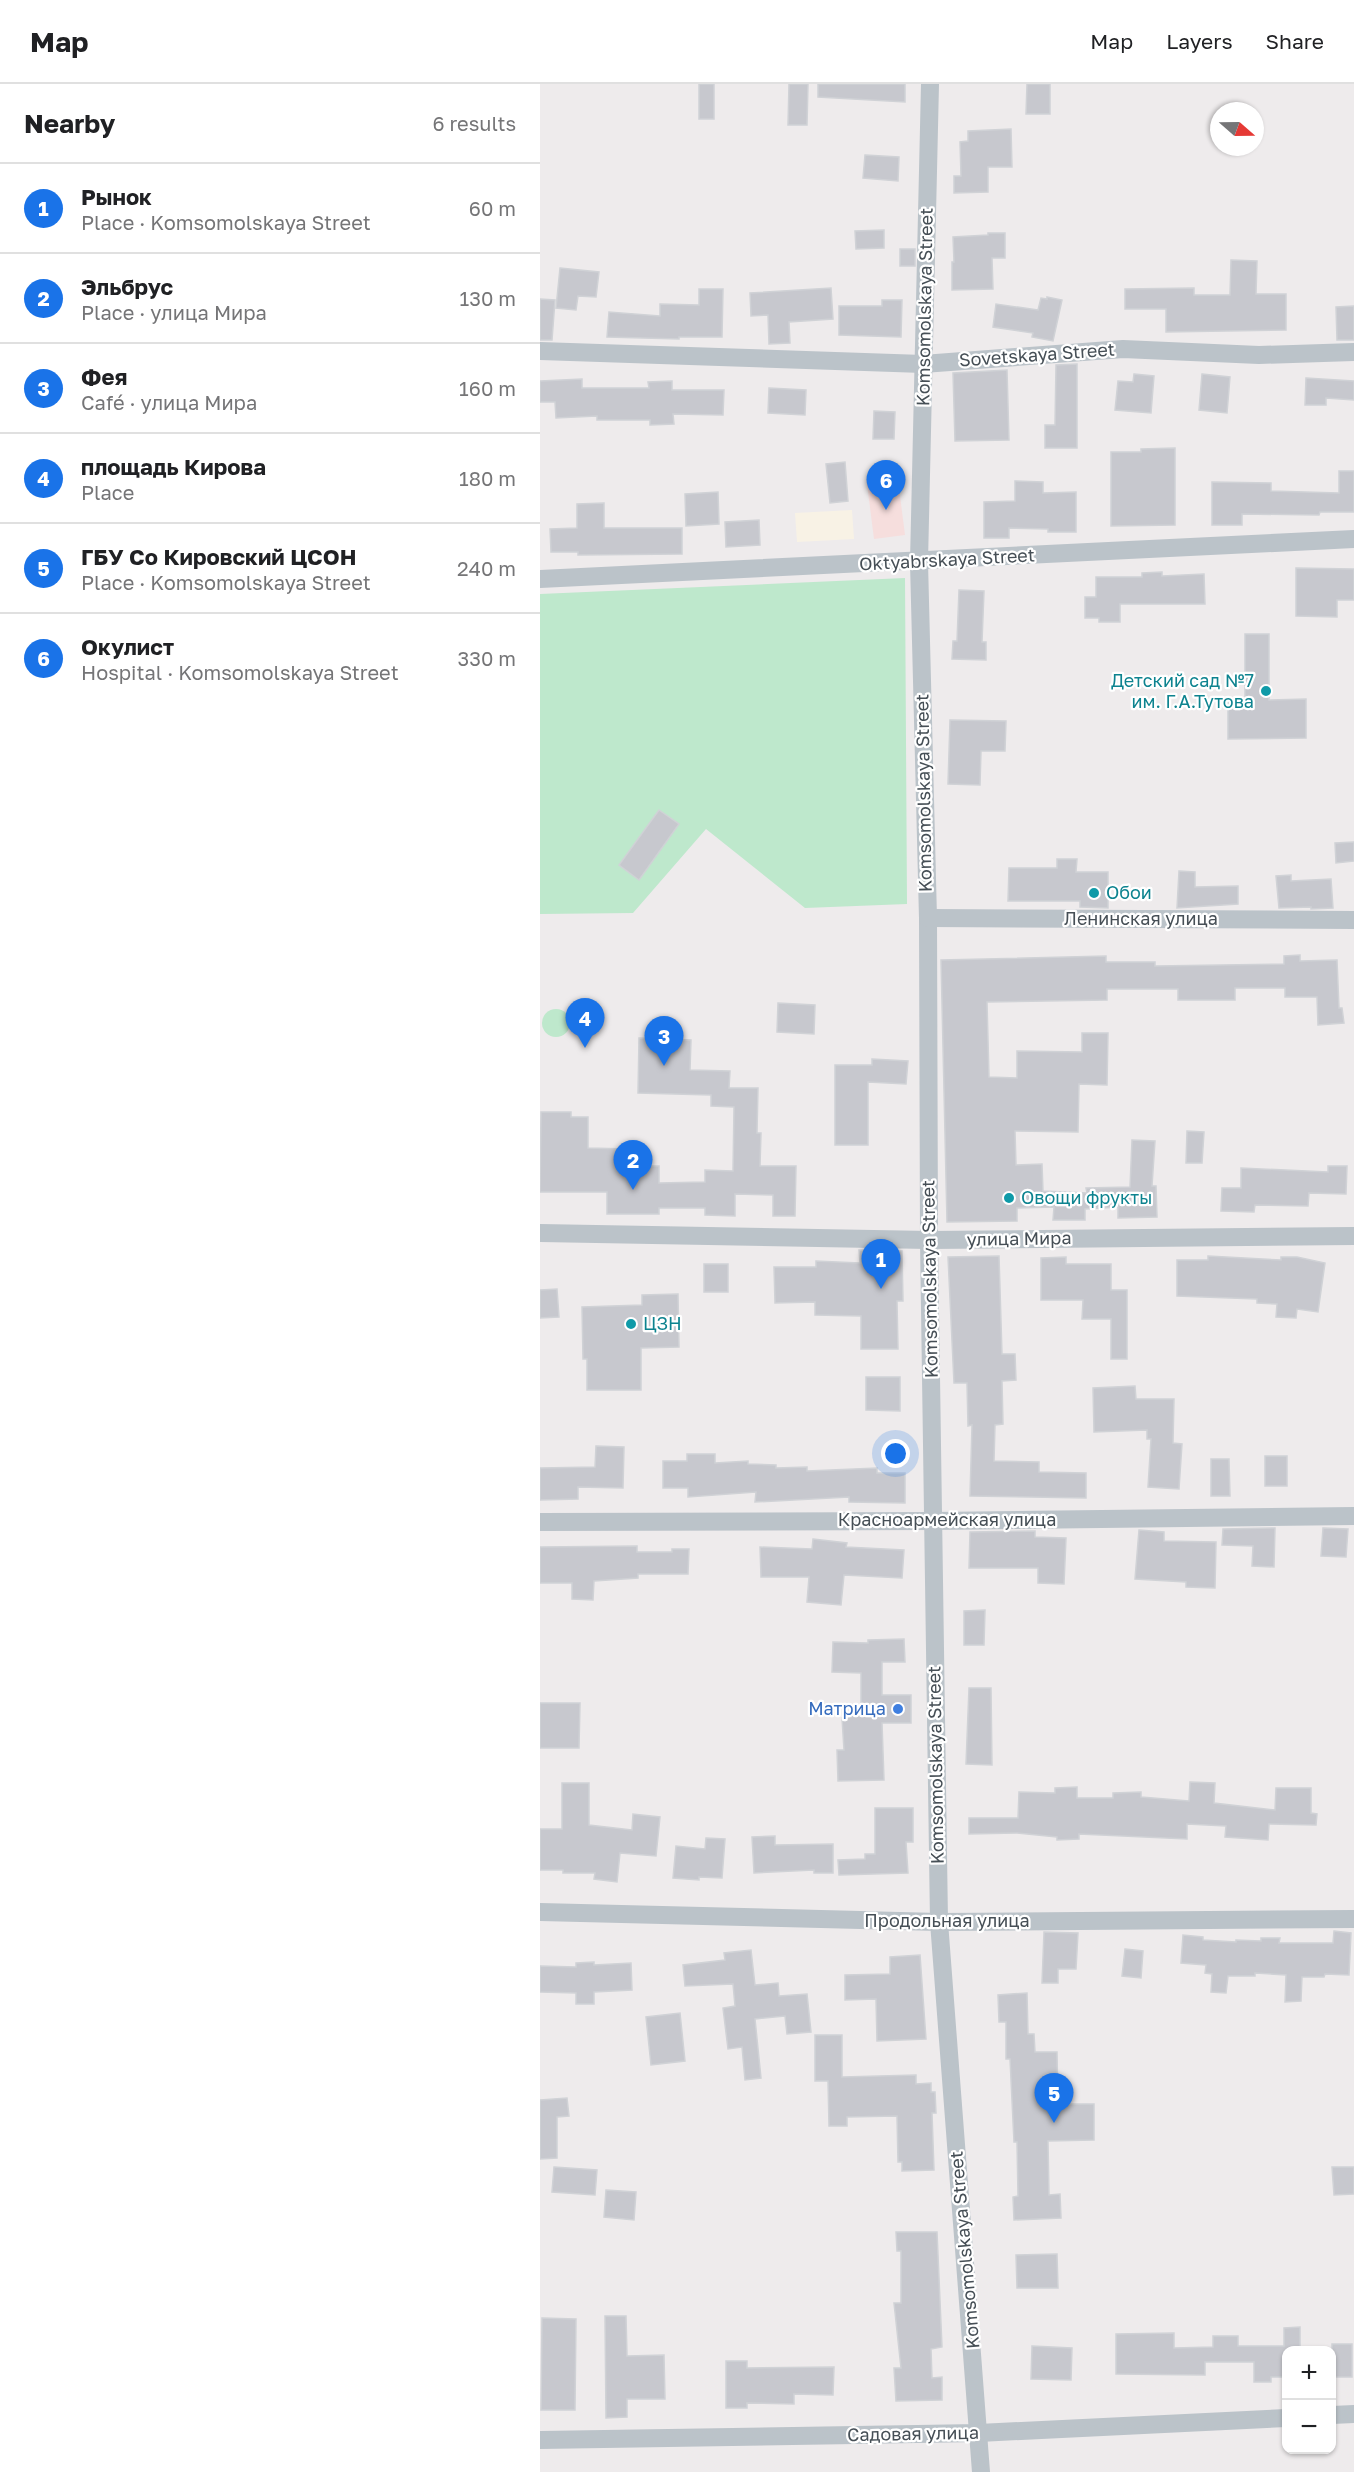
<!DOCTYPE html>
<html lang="en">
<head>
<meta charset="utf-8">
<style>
  :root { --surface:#fff; --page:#f2f2f2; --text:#202124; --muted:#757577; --line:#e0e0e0; --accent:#1a73e8 }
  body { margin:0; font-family:"Golos Text",sans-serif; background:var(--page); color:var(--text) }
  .controls { position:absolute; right:18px; bottom:18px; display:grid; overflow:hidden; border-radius:12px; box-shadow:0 2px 4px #0004 }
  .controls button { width:54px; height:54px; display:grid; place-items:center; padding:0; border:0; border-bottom:2px solid var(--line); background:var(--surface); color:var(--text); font:30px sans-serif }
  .compass { position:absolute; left:670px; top:18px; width:54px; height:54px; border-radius:50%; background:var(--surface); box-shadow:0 2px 4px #0004; rotate:110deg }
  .you { position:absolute; left:356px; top:1370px; width:21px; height:21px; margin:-15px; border:4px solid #fff; border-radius:50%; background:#1a73e8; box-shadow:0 0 0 9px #1a73e833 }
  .badge { display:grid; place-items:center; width:39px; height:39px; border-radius:50%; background:var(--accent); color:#fff; font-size:20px; font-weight:700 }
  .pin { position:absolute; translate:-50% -50px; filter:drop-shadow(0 2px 3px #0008) }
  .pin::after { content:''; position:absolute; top:32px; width:21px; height:18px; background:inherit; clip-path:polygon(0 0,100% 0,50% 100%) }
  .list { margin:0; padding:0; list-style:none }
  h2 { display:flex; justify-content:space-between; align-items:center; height:78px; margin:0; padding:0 24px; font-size:26px }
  h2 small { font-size:20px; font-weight:400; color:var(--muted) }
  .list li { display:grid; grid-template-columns:39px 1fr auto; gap:18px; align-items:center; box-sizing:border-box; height:90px; padding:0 24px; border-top:2px solid var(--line) }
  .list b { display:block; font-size:22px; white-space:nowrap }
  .list p { margin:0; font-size:20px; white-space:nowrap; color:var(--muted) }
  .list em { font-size:20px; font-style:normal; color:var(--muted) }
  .map { position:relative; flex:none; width:814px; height:2388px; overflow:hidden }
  header { display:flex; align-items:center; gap:36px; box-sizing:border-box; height:84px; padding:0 30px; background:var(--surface); border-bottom:2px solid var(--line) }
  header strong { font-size:28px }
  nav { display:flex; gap:33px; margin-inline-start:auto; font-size:21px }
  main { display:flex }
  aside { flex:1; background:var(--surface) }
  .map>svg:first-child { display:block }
</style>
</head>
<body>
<header>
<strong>Map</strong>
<nav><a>Map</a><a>Layers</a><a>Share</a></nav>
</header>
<main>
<aside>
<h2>Nearby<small>6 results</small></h2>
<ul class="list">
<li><span class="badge">1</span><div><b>Рынок</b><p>Place · Komsomolskaya Street</p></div><em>60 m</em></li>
<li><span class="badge">2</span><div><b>Эльбрус</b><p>Place · улица Мира</p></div><em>130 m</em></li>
<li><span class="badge">3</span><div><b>Фея</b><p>Café · улица Мира</p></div><em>160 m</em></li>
<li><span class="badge">4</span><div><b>площадь Кирова</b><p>Place</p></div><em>180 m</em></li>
<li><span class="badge">5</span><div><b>ГБУ Со Кировский ЦСОН</b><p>Place · Komsomolskaya Street</p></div><em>240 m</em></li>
<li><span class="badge">6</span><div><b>Окулист</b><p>Hospital · Komsomolskaya Street</p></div><em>330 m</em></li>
</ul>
</aside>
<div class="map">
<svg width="814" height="2388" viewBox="0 0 814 2388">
  <rect width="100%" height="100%" fill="#eeebec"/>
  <path fill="#f8f2e5" d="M312,426L314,455L257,458L255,429Z"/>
  <path fill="#f6dedd" d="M358,396L365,451L334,455L327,400Z"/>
  <g fill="#bee8cc">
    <path d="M365,494L367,820L265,824L166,745L93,829L0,830V510Z"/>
    <circle cx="16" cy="939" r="14"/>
  </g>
  <g fill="#c7c8ce" stroke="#d0d2d6" stroke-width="1.5">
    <rect x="159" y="0" width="15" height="35"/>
    <path d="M249,0H268L267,41H248Z"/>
    <path d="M278,0H365V18L278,13Z"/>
    <path d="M487,0H510V30H486Z"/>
    <path d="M471,45L472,83H448V108L414,109V92H421L420,58L428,57V47Z"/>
    <path d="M325,71L359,73L358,97L323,94Z"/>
    <path d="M344,146V164L316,165L315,147Z"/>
    <path d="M448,149H465V174H452L453,205L412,206V178H414L413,153L448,151Z"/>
    <rect x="360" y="165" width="15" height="17"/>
    <path d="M691,176L717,177L716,210H746V246L626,248V225H585V205L654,204V211H690Z"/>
    <path d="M20,184L59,188L56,213L38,212L36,226L16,224Z"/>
    <path d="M291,204L293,235L249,238L250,259L229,260L228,231L211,232L210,209Z"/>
    <path d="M159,205H183L182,253H139V255L67,253L69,228L120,232V220L159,221Z"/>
    <path d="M507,213L522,216L513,257L492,253L493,249L453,243L456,220L498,226L501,214L507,215Z"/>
    <path d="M0,215L15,216L12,256H0Z"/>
    <path d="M342,216H362L361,253L299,251V222H342Z"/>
    <path d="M814,222V256H797L796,223Z"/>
    <path d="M537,280V364H505V341H515L516,281Z"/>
    <path d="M467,286L469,356L415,357L413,289Z"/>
    <path d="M594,290L614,292L611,329L575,326L578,297L593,298Z"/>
    <path d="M662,290L690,293L687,329L659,326Z"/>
    <path d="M766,294L814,297V316L786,314V321H765Z"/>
    <path d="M42,295V304H109L108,298L132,297V306H184L183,331L133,330L134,340L110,341V336H57V332L16,334L15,318H0V297Z"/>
    <path d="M229,304L266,306L265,331L228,329Z"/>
    <path d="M334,327L355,328L354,355H333Z"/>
    <path d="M635,364V441L571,442V368H601V365Z"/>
    <path d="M305,378L308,417L290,419L286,380Z"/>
    <path d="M799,387H814V428H780L779,431L702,430V441H672V398L731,399V407L799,409Z"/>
    <path d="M475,397L503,398V409L536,408V448H508V445L469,444V454H444V418L475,417Z"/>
    <path d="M178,408L179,440L146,442L145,410Z"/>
    <path d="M64,419V444H142V470L38,471V468H11L10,445L37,444V420Z"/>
    <path d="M219,436L220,461L186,463L185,438Z"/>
    <path d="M756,484L814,485V516H797V533L756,532Z"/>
    <path d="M622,488V492L664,490L665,520H580V538H559V534H545V513H556V493H602V489Z"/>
    <path d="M419,506L444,507L442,558H446V576L412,575L413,557H417Z"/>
    <path d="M705,550H729V616L766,615V654L688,655V618L705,617Z"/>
    <path d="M410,636L466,637L465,667H441L440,701L408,700Z"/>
    <path d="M119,726L139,740L99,796L79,781Z"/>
    <path d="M814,758V777L796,779L795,759Z"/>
    <path d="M517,775H537L536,788H568V824L540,823V817H468L469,784H517Z"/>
    <path d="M639,787L655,788V803L698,802V820L637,824Z"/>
    <path d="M751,791V797L791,795L793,824L771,825V823L739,824L736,792Z"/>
    <path d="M760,871V877L797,876L799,924H802L804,939L778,941L777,913H745V904H695V916H638V905H567V916L447,918L449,993L477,994V967L542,968V949H568L567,1001L539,1000L538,1048L475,1047L476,1081L502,1080L503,1107L547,1109L546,1104L590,1103L592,1056L615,1057L612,1102H616L617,1133L578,1134V1123L545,1125V1136H513L514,1123L477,1124V1137L407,1138L401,876L566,872V878H615V882L744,880V872Z"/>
    <path d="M238,919L275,921L274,950L237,948Z"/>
    <path d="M99,954L151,956L150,986L190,987L189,1004H218L217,1049H221L220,1082H256L255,1132H233V1111L195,1110V1132L165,1131V1124H119V1130H67V1108H0L1,1028H31V1033H48V1064L88,1065L87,1082H119V1099L165,1098V1086L193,1087L194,1023L171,1022V1011L98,1009Z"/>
    <path d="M332,975L368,977L366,1000L328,998V1061H295V981H332Z"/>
    <path d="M647,1047L664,1048L662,1079H646Z"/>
    <path d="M788,1082H807L806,1110L769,1109L768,1122L715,1121L714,1128L681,1127L682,1104H701V1084L788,1088Z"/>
    <path d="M319,1166L362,1167L363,1217H357L358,1265H321V1232L275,1231V1218L235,1219L234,1183H276V1177L320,1179Z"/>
    <path d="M459,1172L462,1270H475L476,1296L462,1297L463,1340L455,1341L454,1377L499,1378V1388L546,1389V1414L430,1412L432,1341L428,1342L427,1299H414L408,1173Z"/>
    <path d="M668,1172L741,1176V1173H757L785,1179L778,1228L757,1225L756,1234L736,1233L737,1220L717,1219V1215L637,1212V1176H668Z"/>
    <path d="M526,1173V1180H571V1206H587V1275H571V1235H542L543,1216H501V1174Z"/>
    <rect x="164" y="1180" width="24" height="28"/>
    <path d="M17,1205L19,1233L0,1234V1206Z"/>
    <path d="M138,1210L139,1263L101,1264V1306H47V1275H43L42,1223L102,1221V1211Z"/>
    <path d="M326,1293H360V1327L326,1326Z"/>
    <path d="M595,1302L596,1315H634L633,1359L642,1360L639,1405L608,1403L611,1355H607V1346L554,1348L553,1304Z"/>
    <path d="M56,1362L84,1363L83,1404L38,1403V1415L0,1416V1384L55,1383Z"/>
    <path d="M147,1370H175V1379L208,1377V1380L236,1381V1384L267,1383V1387L337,1384V1389H365V1419L309,1418V1413L215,1418L216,1408L148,1413V1404H123V1377H147Z"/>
    <rect x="725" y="1372" width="22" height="30"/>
    <path d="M671,1375H689L690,1412H671Z"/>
    <path d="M735,1444L734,1483L712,1482L713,1462L682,1461L683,1445Z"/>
    <path d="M783,1444L808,1445L806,1473L781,1472Z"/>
    <path d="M599,1446L624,1448V1457L676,1458L675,1504L646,1503V1498L595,1495Z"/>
    <path d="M495,1447V1453L526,1454L524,1500L498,1499V1484H429L430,1448Z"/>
    <path d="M273,1455L307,1459L306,1463L364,1466L362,1494L304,1491L301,1521L267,1518L269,1493H221L220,1463L272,1465Z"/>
    <path d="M97,1462V1468H132V1465H149L148,1490H98V1494L54,1497L53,1516L32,1515V1499H0V1463Z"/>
    <path d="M445,1526L444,1561H424V1527Z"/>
    <path d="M364,1555L365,1578H342V1611H371V1639H342L344,1696L298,1697L297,1666H304L302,1634L311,1633L310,1626H321V1589L292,1588L293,1558L328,1559V1556Z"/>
    <path d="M429,1604H451L452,1681L426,1680Z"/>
    <path d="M0,1619H40L39,1664H0Z"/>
    <path d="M650,1698L675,1699L674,1719L735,1726L736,1704H771V1729L777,1730L776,1741L729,1740L728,1756L685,1753L686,1742L647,1740V1755L539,1750V1755L517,1756V1753L477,1749L429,1750V1734H478L479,1708L515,1709V1704L537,1703V1714H573V1709L601,1708V1713L649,1717Z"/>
    <path d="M22,1699H49V1741L92,1746L93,1730L120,1733L116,1772L80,1769L77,1798L54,1795L55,1789H23V1786H0V1745H22Z"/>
    <path d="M335,1724H373V1758H366L368,1789L299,1791L298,1776L325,1775V1770H335Z"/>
    <path d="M235,1752V1761L293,1760V1789H274V1786L214,1789L212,1753Z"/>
    <path d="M166,1754L185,1755L182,1794L159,1793V1796L133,1794L136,1762L165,1765Z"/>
    <path d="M794,1847L811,1849L809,1891L785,1890L784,1893H762L761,1917L745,1918L746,1891L715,1889V1892H688L686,1909L671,1908L672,1890L665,1889L666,1881L641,1879L643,1851L663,1853V1856L696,1858V1856L721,1857V1854H740L739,1859H793Z"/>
    <path d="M504,1848L538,1849L536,1885H518V1899H502Z"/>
    <path d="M585,1865L603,1867L601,1894L582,1892Z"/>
    <path d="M211,1866L215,1901L238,1899L239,1912L267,1910L271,1948L247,1950L245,1932L215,1935L221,1994L205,1996L202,1963L188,1965L183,1924L195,1922L193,1900L145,1902L143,1881L185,1876L184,1869Z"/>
    <path d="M380,1871L386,1955L337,1957L336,1915L305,1916V1891L350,1890V1873Z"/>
    <path d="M54,1878V1881L91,1879L92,1906L54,1908V1920H36V1909L0,1908V1882L36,1883V1879Z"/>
    <path d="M487,1909L488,1950H494L495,1968H517L518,2020H554V2056L508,2057L509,2111L520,2110L521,2134L474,2136L473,2113L478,2112L477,2058H474L470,1975H466V1938H459L458,1911Z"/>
    <path d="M140,1929L145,1977L111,1981L106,1933Z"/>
    <path d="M275,1951H302V1993L376,1991V2000L391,1999V2008H395L396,2029H392L394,2086L362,2087V2078H358L357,2032L307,2033V2042H289L288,1997H275Z"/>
    <path d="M27,2014L29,2032L17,2033V2074L0,2075V2016Z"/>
    <path d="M14,2083L57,2086L55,2111L12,2108Z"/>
    <path d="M792,2083H814V2110L794,2111Z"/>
    <path d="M66,2106L96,2108L94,2136L64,2133Z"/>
    <path d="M356,2148H397L402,2263L391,2265L392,2294L402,2293V2316L356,2317L354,2284H361L354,2219H361V2167H357Z"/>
    <path d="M517,2170L518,2204H477L476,2171Z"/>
    <path d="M65,2232H86L87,2272L124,2271L125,2315H87V2333L66,2334Z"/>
    <path d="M2,2234L36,2235L35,2326H1Z"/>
    <path d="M760,2243V2266H747V2293H731V2298H714V2278H665V2291L576,2290V2250L634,2249V2264L673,2263V2252H698V2262H744V2244Z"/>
    <rect x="792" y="2260" width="20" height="33"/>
    <path d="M492,2262L532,2264L531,2296L491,2295Z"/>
    <path d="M186,2277H207V2284L294,2283L293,2311L254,2310V2320L207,2319V2324H186Z"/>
  </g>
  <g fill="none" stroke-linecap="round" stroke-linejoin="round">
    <g stroke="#bbc3c9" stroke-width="18">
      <path d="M390,0L379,478L388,834L389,1156L399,1838L441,2388"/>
      <path d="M0,267L383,280L583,265L719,271L814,268"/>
      <path d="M0,495L814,455"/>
      <path d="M388,834L814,836"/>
      <path d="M0,1149L389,1156L814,1152"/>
      <path d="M0,1438L393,1437L814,1432"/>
      <path d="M0,1828L399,1838L814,1835"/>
      <path d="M792,2331L814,2330"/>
      <path d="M0,2356L439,2349L746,2334"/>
    </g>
  </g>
  <g fill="#0f9aa8" stroke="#fff" stroke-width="2">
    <circle cx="726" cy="607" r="6"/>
    <circle cx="554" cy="809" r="6"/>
    <circle cx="469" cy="1114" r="6"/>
    <circle cx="91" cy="1240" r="6"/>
  </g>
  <circle fill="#3f7fe0" stroke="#fff" stroke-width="2" cx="358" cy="1625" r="6"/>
  <g text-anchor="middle" stroke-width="4.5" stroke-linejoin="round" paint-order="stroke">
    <g font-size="18" fill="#464f56" stroke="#fff">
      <text transform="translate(385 223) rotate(-89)" y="6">Komsomolskaya Street</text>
      <text transform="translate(497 271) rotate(-4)" y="6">Sovetskaya Street</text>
      <text transform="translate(407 476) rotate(-3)" y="6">Oktyabrskaya Street</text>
      <text transform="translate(384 709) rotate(-91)" y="6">Komsomolskaya Street</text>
      <text x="601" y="841">Ленинская улица</text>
      <text transform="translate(479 1155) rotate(-1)" y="6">улица Мира</text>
      <text transform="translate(390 1195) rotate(-91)" y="6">Komsomolskaya Street</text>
      <text x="407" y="1442">Красноармейская улица</text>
      <text transform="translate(396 1681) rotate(-91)" y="6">Komsomolskaya Street</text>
      <text x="407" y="1843">Продольная улица</text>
      <text transform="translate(425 2166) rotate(-95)" y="6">Komsomolskaya Street</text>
      <text transform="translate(373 2350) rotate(-1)" y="6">Садовая улица</text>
    </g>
    <g font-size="18" fill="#0d838f" stroke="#fff" text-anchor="start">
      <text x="714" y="603" text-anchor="end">Детский сад №7<tspan x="714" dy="21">им. Г.А.Тутова</tspan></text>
      <text x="566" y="815">Обои</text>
      <text x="481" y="1120">Овощи фрукты</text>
      <text x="103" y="1246">ЦЗН</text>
    </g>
    <g font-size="18" fill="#366cbe" stroke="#fff" text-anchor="end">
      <text x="346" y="1631">Матрица</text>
    </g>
  </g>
</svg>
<div class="controls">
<button>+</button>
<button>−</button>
</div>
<svg class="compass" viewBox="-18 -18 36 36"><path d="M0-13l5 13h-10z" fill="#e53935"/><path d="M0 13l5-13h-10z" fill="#757577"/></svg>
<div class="you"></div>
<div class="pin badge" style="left:341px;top:1205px">1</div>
<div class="pin badge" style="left:93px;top:1106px">2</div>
<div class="pin badge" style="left:124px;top:982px">3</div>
<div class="pin badge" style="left:45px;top:964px">4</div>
<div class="pin badge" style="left:514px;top:2039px">5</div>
<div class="pin badge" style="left:346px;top:426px">6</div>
</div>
</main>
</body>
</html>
